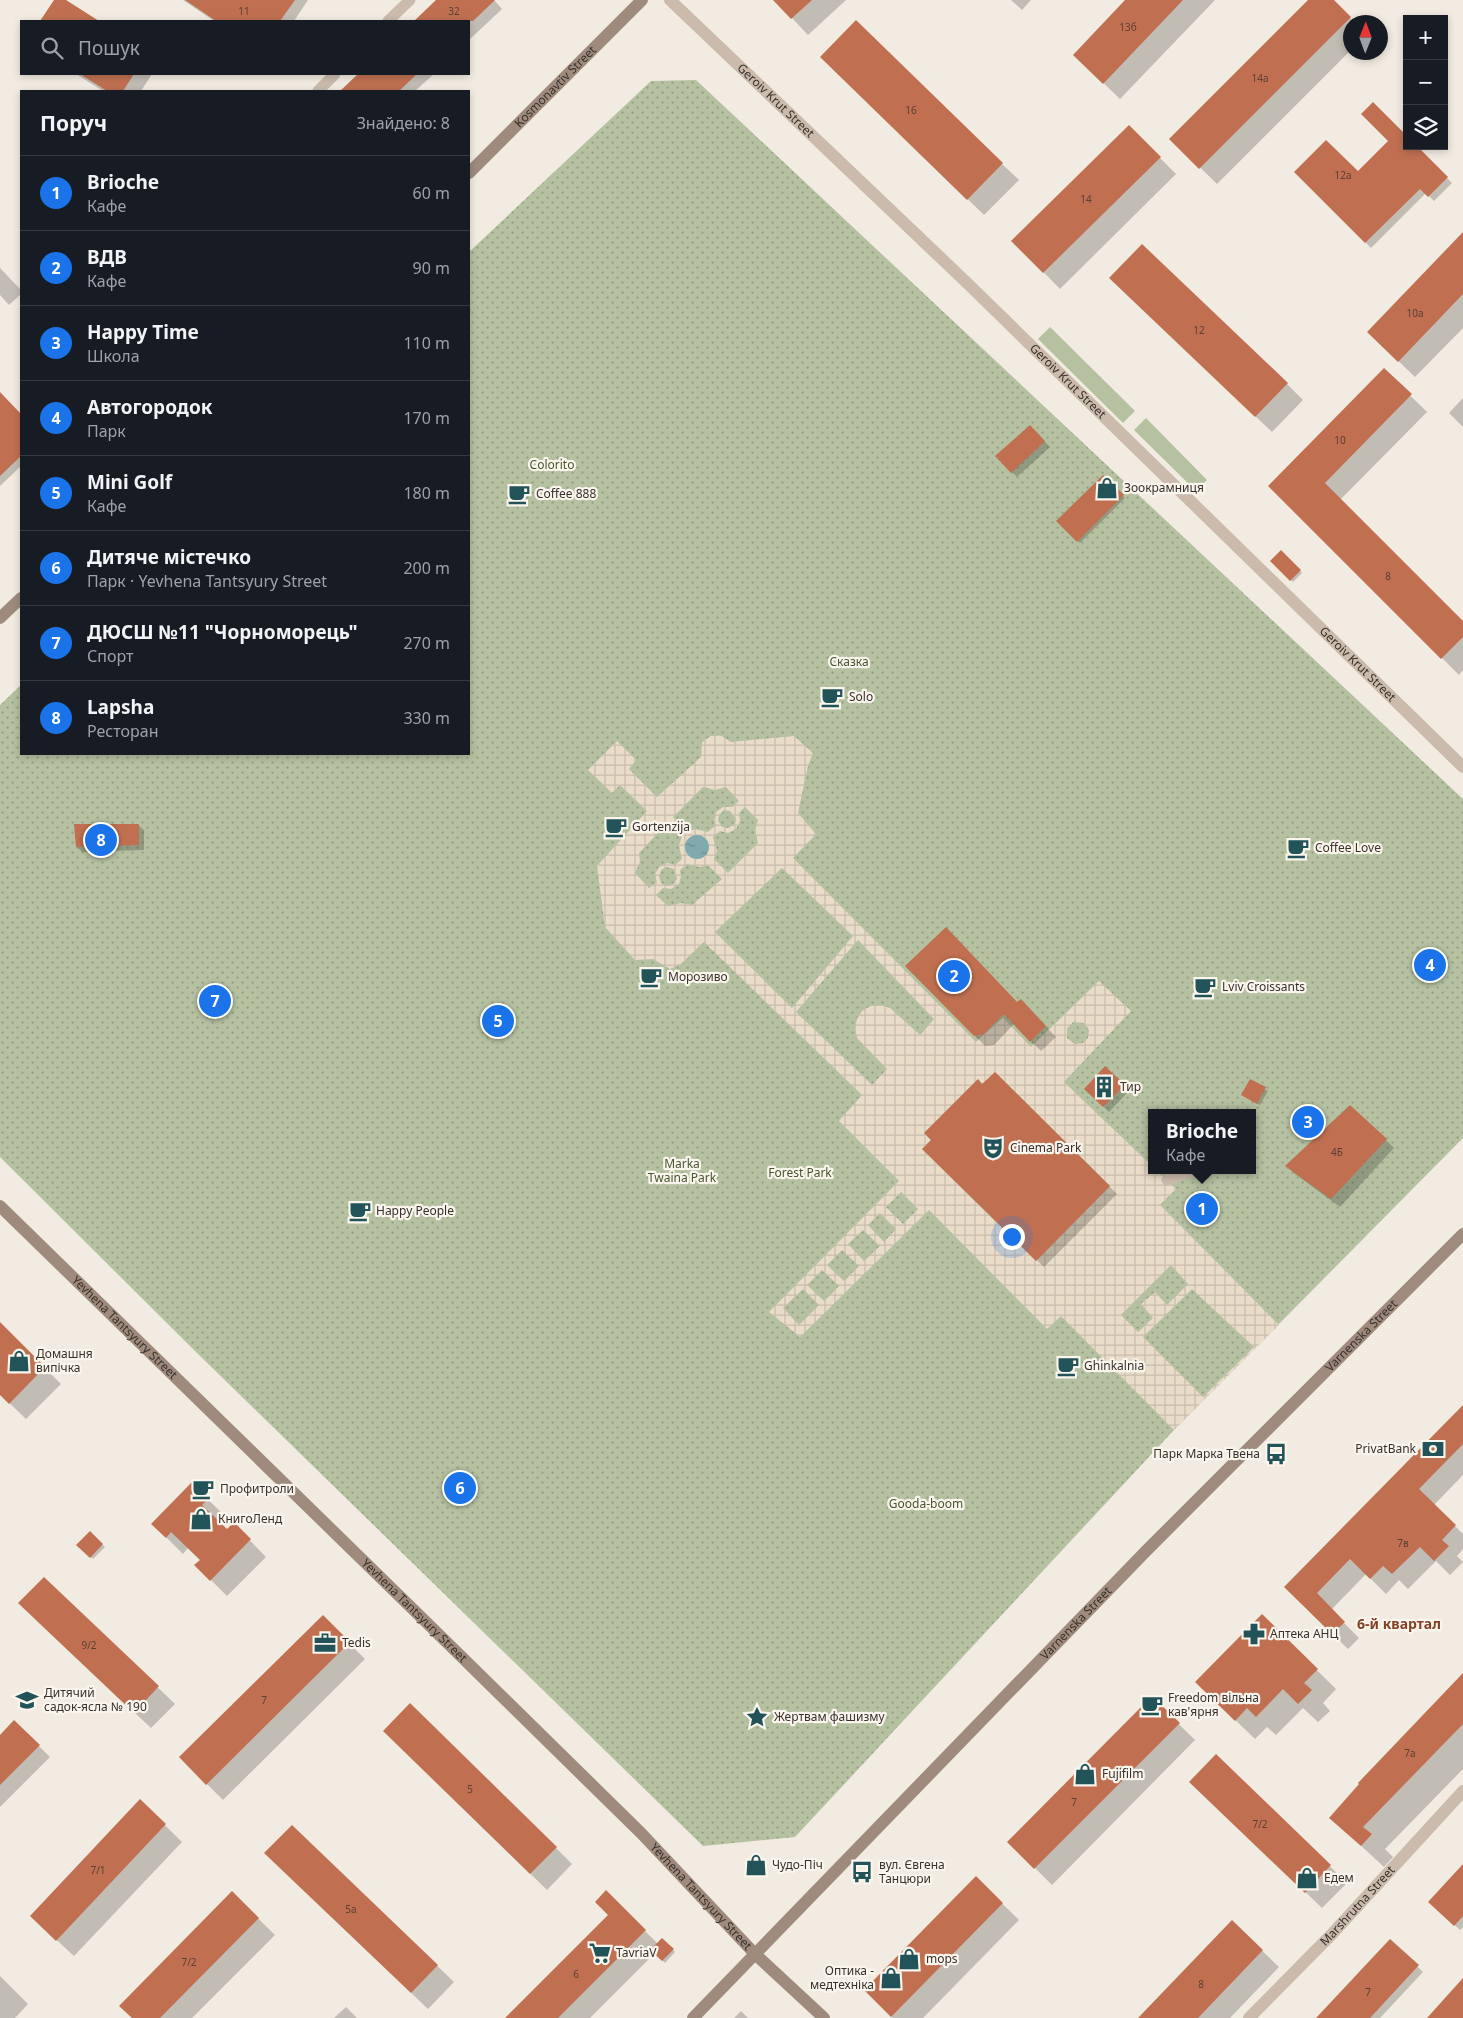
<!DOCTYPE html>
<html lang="uk">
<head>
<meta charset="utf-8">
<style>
  :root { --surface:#171b24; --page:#20242c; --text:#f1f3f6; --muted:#9ea1a6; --line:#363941; --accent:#1a73e8 }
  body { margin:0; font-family:"Noto Sans",sans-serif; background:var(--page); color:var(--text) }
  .controls { position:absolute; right:15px; top:15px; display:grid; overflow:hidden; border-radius:0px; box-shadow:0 2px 8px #0003 }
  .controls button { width:45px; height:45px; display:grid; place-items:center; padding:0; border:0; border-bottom:1px solid var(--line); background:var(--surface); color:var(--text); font:25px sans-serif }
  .compass { position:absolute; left:1343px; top:15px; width:45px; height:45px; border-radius:50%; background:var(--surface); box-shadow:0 2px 8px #0003; rotate:1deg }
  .you { position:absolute; left:1011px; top:1236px; width:18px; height:18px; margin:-12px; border:4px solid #fff; border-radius:50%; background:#1a73e8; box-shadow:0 0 0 8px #1a73e833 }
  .badge { display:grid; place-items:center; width:32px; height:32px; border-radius:50%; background:var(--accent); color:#fff; font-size:16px; font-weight:700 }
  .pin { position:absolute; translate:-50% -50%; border:2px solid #fff; box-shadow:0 1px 5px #0006 }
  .popup { position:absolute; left:1148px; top:1109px; width:108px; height:65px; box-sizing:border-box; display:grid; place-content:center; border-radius:0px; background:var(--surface); filter:drop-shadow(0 1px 4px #0005); font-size:16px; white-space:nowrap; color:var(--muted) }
  .popup b { font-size:19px; color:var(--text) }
  .popup::after { content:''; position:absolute; left:50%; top:100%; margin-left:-10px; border:10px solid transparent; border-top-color:var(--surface) }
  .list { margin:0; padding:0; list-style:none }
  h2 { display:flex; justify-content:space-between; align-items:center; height:65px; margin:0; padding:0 20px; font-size:21px }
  h2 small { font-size:16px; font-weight:400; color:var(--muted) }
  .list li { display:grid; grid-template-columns:32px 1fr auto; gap:15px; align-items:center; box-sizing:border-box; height:75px; padding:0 20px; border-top:1px solid var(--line) }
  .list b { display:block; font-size:19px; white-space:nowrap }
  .list p { margin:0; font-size:16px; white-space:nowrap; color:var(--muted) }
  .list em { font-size:16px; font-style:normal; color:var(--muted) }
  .icon { flex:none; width:28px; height:28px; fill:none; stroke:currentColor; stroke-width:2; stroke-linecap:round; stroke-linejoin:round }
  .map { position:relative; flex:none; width:1463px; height:2018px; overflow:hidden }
  .search { position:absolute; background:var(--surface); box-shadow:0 2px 8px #0003; left:20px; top:20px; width:450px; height:55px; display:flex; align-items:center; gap:12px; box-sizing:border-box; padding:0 18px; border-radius:0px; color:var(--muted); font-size:19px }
  .panel { position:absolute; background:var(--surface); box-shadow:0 2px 8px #0003; left:20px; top:90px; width:450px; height:665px; border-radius:0px }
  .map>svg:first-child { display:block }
</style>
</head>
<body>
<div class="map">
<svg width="1463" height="2018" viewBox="0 0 1463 2018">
  <defs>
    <pattern id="park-dots" width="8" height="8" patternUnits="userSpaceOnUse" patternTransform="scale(1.25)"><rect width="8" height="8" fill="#b5c1a1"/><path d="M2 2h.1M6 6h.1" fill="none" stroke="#949d83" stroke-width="1.8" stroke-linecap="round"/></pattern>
    <pattern id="plaza-grid" width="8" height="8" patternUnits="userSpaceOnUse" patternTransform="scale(1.25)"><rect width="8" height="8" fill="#e9dcc9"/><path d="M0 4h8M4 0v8" fill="none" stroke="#c9bdad"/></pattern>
    <pattern id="water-ripples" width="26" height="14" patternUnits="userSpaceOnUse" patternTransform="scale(1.25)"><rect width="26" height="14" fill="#81aaae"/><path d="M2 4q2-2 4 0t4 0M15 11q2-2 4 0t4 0" fill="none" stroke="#6b8b8e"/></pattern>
  </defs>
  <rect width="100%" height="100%" fill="#f2ebe1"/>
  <g fill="#b5c1a1">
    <path d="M1050,327L1135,411L1123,423L1038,339Z"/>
    <path d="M1146,418L1207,480L1196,491L1134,430Z"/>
  </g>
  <path fill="url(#park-dots)" fill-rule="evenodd" d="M696,80L1463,799V1138L1174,1430L795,1837L703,1846L197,1353L0,1157V705L21,685V754H469V252L651,81ZM1152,1113H1252V1170H1152Z"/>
  <path fill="url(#plaza-grid)" fill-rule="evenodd" d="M720,735L731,742L794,736L813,753L808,766L798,813L816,834L793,858L976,1042L1003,1018L1031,1047L1099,981L1131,1011L1064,1082L1152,1166V1170H1156L1176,1189L1160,1205L1279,1325L1174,1430L1061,1316L1047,1329L929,1210L800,1337L769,1312L899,1181L839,1121L862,1095L704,942L681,964L670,969L653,959L635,960L605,927L597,866L647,811L620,785L612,793L588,770L617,741L636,760L629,769L657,797L701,757L702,742L711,736ZM703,787L715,790L726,787L739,801L732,807H723L716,812L714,820L715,826L708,832L695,829L687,832L673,817ZM745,807L758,820L755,830L758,843L728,873L714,859L717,851L713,837L720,831L728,833L736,829L740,821L739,813ZM724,810L730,811L736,819L734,825L728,828L722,827L718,821L719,815ZM667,823L682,837L679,845L682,859L675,865L667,863L659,867L655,874L657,883L649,888L635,873L640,862L639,853ZM687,864L700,867L708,865L722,879L692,905L681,903L668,906L656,895L663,888L671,889L679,884L681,876L680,870ZM667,867L674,869L677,879L673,884L667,886L661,883L659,876L661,870ZM782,868L853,936L792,1008L715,932ZM858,940L934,1019L920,1035L890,1008L880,1005L871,1006L862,1011L857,1019L855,1028L857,1038L887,1069L872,1085L796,1012ZM1073,1022L1084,1023L1089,1030L1088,1038L1083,1043L1075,1044L1067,1038V1029ZM995,1072L1110,1186L1036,1261L922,1149L931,1140L924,1133L977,1080L983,1084ZM901,1192L918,1209L903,1224L886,1207ZM880,1213L896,1229L884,1242L868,1225ZM863,1230L880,1246L864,1261L848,1244ZM842,1250L859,1266L844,1281L827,1265ZM1171,1265L1188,1284L1167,1305L1155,1292L1141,1304L1153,1318L1138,1332L1121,1315ZM822,1270L839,1286L824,1301L807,1285ZM803,1289L819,1305L799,1325L783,1308ZM1192,1289L1254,1347L1203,1397L1143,1337Z"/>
  <circle fill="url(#water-ripples)" cx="697" cy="847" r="12"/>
  <g fill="#0003">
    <path d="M55,0H63L96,21H41Z"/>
    <path d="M183,0H308L294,21H214Z"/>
    <path d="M438,0H494L502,9L469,40V21H416Z"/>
    <path d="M775,0H846L808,35Z"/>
    <path d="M1011,0H1031L1022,10Z"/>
    <path d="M1127,0H1215L1120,99L1091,71Z"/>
    <path d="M1310,0H1332L1354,22H1350V51L1217,184L1171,139Z"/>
    <path d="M838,73L1002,164L1019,180L984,215Z"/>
    <path d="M76,74H152L141,91H103Z"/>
    <path d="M360,74H434L415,91H342Z"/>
    <path d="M1129,127L1176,174L1060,289L1013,241Z"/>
    <path d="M1407,146H1415L1452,183L1434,201L1426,193L1371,248L1295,172L1358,173Z"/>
    <path d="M1463,234V328L1415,377L1385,348Z"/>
    <path d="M0,268L21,290V294L9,305L0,295Z"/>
    <path d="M1127,294L1287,384L1303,400L1272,432Z"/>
    <path d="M1384,370L1427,412L1340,500L1463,623V670L1459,675L1270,486Z"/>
    <path d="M0,394L21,416V466L0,486Z"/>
    <path d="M1463,398V427L1449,413Z"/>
    <path d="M1030,426L1050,447L1017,477L997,456Z"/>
    <path d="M1103,476L1125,498L1080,543L1058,521Z"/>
    <path d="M1281,551L1302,573L1293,582L1272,561Z"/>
    <path d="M85,754H169V755Z"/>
    <path d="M138,825L144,830V850L82,852L77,847Z"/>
    <path d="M907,966L1017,1004L1031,1011L1056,1037L1041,1051L1014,1024L994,1045L985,1046Z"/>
    <path d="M1105,1068L1129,1091L1109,1112L1085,1089Z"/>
    <path d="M995,1074L1117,1194L1044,1267L924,1149Z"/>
    <path d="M1250,1080L1268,1091L1260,1105L1245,1097Z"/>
    <path d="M1386,1140L1394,1148L1340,1207L1295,1174L1287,1166Z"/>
    <path d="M0,1324L61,1384L26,1419L0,1394Z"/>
    <path d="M1463,1407V1475L1434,1505L1463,1534V1549L1457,1556L1463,1562L1450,1575L1436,1561L1408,1589L1399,1580L1386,1594L1366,1574L1331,1610L1359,1638L1348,1649L1285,1587Z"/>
    <path d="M192,1484L224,1515L218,1522L227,1531L234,1524L266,1557L227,1596L196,1565L201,1560L188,1548L183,1554L153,1524Z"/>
    <path d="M90,1533L105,1547L93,1559L78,1545Z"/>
    <path d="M44,1578L175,1704L151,1728L36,1620Z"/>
    <path d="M1262,1616L1336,1689L1323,1703L1330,1711L1318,1722L1303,1708L1276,1735L1267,1727L1255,1739L1196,1682Z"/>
    <path d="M323,1617L365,1659L223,1800L180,1757Z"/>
    <path d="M1463,1675V1769L1385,1849L1393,1857L1384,1867L1331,1818Z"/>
    <path d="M1152,1698L1195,1740L1052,1885L1009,1842Z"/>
    <path d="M14,1722L50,1757L0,1807V1736Z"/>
    <path d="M401,1747L556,1848L572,1864L547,1890Z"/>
    <path d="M1216,1756L1347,1883L1322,1908L1208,1798Z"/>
    <path d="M140,1801L182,1842L74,1956L48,1932Z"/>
    <path d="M292,1826L454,1982L428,2009L282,1869Z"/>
    <path d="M1463,1866V1927L1460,1930L1429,1902Z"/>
    <path d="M976,1878L1019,1920L923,2018H893L865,1990Z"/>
    <path d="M606,1892L658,1944L662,1939L675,1952L665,1963L655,1953L590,2018H506L610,1915Z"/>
    <path d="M232,1893L275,1935L192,2018H133Z"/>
    <path d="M1232,1922L1279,1967L1230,2018H1140Z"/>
    <path d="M1390,1941L1423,1972L1380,2018H1318Z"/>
    <path d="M0,1976L28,2004L15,2018H0Z"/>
    <path d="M346,2007L357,2018H334Z"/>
    <path d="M741,2011L748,2018H734Z"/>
  </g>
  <g fill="#c07051">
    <path d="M54,0H66L99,21H40Z"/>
    <path d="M185,0H295L280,21H216Z"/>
    <path d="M436,0H495L473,21H414Z"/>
    <path d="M773,0H812L791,19Z"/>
    <path d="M1125,0H1183L1103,84L1073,55Z"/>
    <path d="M1308,0H1334L1351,17L1199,169L1169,139Z"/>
    <path d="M856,20L1003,163L967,200L820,57Z"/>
    <path d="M80,74H134L123,91H107Z"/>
    <path d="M358,74H417L399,91H340Z"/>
    <path d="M1373,102L1407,136V146H1417L1448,177L1428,197L1420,189L1365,243L1294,172L1326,140L1358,171L1388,141L1361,114Z"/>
    <path d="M1129,125L1161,157L1043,273L1011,241Z"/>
    <path d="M1463,232V294L1398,362L1367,332Z"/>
    <path d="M1142,244L1288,383L1255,417L1109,278Z"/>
    <path d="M1384,368L1412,394L1325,483L1463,621V637L1441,659L1268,486Z"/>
    <path d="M0,392L21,414V456L0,476Z"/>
    <path d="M1030,425L1045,441L1011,473L995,456Z"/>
    <path d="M1103,475L1124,495L1077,542L1056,521Z"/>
    <path d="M1281,550L1301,570L1290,581L1270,561Z"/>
    <path d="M74,824H139V845L76,847Z"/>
    <path d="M946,927L1017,1002L1021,999L1046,1026L1030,1042L1004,1014L983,1035L974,1036L905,966Z"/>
    <path d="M1105,1066L1125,1085L1103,1107L1084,1089Z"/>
    <path d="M995,1072L1110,1186L1036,1261L922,1149L931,1140L924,1133L978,1079L982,1084Z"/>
    <path d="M1250,1079L1266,1087L1257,1104L1241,1095Z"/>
    <path d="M1350,1105L1387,1139L1331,1199L1285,1166Z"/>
    <path d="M0,1322L45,1367L9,1404L0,1395Z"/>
    <path d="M1463,1405V1444L1419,1489L1456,1525L1442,1540L1449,1546L1434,1561L1420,1547L1392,1574L1383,1566L1370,1579L1350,1559L1317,1593L1345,1622L1332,1634L1284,1587Z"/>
    <path d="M192,1482L209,1498L202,1505L227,1529L234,1522L251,1539L210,1581L194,1565L200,1560L171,1532L166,1538L151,1524Z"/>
    <path d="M90,1531L103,1544L90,1558L76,1545Z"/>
    <path d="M44,1577L159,1686L134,1713L18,1603Z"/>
    <path d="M1262,1614L1318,1669L1304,1683L1312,1690L1298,1704L1283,1689L1256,1717L1247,1708L1235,1721L1195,1682Z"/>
    <path d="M323,1615L350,1642L206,1785L179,1757Z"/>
    <path d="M1463,1673V1724L1363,1827L1372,1834L1361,1846L1329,1818L1359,1784L1358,1783Z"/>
    <path d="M1152,1696L1180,1723L1034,1869L1007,1842Z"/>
    <path d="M410,1703L557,1847L530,1874L383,1731Z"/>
    <path d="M14,1720L40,1745L0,1785V1735Z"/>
    <path d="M1216,1754L1331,1865L1305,1893L1189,1782Z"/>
    <path d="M140,1799L166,1824L56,1941L30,1916Z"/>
    <path d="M292,1825L438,1965L411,1993L264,1853Z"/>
    <path d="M1463,1864V1916L1454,1926L1428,1902Z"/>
    <path d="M976,1876L1003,1903L891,2017L864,1990Z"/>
    <path d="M606,1890L646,1930L558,2018H505L608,1915L595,1902Z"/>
    <path d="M232,1891L259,1918L160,2018H132L119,2006Z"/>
    <path d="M1232,1920L1263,1950L1198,2018H1138Z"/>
    <path d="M662,1938L674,1949L662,1961L650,1950Z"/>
    <path d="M1390,1939L1419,1965L1370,2018H1316Z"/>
    <path d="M1463,1978V2018H1427Z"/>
  </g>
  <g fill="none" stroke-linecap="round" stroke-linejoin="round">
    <g stroke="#cabbad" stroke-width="11">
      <path d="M388,21L410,0"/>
      <path d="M318,91L335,74"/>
      <path d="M1167,1180L1195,1170"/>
    </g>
    <g stroke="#cabbad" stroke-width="12">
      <path id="s1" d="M670,0L965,281L1463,767"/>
      <path id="s2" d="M1249,2018L1332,1934L1463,1791"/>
    </g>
    <g stroke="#9e8b7e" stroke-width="12">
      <path id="s3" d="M469,173L642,0"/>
      <path d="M0,618L21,598"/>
      <path id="s4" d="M0,1206L424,1620L641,1833L755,1954L824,2018"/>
      <path id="s5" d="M693,2018L1147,1550L1463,1234"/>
    </g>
  </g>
  <defs>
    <g id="shop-bare" transform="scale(1.725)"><path d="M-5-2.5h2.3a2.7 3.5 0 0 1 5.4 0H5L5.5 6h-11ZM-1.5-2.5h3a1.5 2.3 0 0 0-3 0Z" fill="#225359" stroke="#faf5ed" stroke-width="2.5" paint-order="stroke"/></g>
    <g id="cafe-bare" transform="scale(1.725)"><path d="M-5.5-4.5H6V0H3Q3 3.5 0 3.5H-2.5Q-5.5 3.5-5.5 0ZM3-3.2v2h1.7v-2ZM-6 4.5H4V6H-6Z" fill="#225359" stroke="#faf5ed" stroke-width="2.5" paint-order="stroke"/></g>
    <g id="building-bare" transform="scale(1.725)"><path d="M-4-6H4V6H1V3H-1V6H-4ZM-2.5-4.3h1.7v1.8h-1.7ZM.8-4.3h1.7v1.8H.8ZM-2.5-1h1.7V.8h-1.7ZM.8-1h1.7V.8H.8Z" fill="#225359" stroke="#faf5ed" stroke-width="2.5" paint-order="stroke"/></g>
    <g id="theatre-bare" transform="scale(1.725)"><path d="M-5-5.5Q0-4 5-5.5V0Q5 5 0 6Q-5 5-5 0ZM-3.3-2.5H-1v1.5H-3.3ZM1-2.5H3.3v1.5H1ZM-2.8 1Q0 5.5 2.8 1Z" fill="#225359" stroke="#faf5ed" stroke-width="2.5" paint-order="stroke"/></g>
    <g id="bank-bare" transform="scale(1.725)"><path d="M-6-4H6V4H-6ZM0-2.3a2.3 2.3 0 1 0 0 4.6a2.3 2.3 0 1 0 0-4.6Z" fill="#225359" stroke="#faf5ed" stroke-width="2.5" paint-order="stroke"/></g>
    <g id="bus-bare" transform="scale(1.725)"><path d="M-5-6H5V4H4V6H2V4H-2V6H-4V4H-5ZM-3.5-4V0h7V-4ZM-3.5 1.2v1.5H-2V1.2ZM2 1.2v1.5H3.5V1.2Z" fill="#225359" stroke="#faf5ed" stroke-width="2.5" paint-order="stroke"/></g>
    <g id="pharmacy-bare" transform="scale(1.725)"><path d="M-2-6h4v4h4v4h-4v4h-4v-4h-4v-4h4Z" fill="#225359" stroke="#faf5ed" stroke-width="2.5" paint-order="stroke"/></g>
    <g id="office-bare" transform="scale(1.725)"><path d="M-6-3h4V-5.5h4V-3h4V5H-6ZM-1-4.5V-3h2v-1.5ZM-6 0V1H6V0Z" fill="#225359" stroke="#faf5ed" stroke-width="2.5" paint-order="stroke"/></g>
    <g id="school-bare" transform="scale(1.725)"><path d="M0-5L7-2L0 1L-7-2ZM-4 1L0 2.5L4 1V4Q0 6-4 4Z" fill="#225359" stroke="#faf5ed" stroke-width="2.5" paint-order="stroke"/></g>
    <g id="sight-bare" transform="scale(1.725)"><path d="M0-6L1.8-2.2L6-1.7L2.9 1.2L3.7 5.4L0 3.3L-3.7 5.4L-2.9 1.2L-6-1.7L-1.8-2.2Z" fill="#225359" stroke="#faf5ed" stroke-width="2.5" paint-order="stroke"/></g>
    <g id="supermarket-bare" transform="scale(1.725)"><path d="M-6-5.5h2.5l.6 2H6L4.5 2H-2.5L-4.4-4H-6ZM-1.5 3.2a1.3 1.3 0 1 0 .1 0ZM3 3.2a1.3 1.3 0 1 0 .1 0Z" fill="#225359" stroke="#faf5ed" stroke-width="2.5" paint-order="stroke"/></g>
  </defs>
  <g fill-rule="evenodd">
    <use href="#shop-bare" x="1107" y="488"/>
    <use href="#cafe-bare" x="519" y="494"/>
    <use href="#cafe-bare" x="832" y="697"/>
    <use href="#cafe-bare" x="616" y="827"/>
    <use href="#cafe-bare" x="1298" y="848"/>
    <use href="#cafe-bare" x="651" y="977"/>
    <use href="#cafe-bare" x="1205" y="987"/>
    <use href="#building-bare" x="1104" y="1087"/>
    <use href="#theatre-bare" x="993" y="1148"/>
    <use href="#cafe-bare" x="360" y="1211"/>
    <use href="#shop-bare" x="19" y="1361"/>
    <use href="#cafe-bare" x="1068" y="1366"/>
    <use href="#bank-bare" x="1433" y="1449"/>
    <use href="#bus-bare" x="1276" y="1454"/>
    <use href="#cafe-bare" x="203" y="1489"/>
    <use href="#shop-bare" x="201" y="1519"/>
    <use href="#pharmacy-bare" x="1254" y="1634"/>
    <use href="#office-bare" x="325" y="1643"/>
    <use href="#school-bare" x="27" y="1700"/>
    <use href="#cafe-bare" x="1152" y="1705"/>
    <use href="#sight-bare" x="757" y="1717"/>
    <use href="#shop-bare" x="1085" y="1774"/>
    <use href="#shop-bare" x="756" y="1865"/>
    <use href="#bus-bare" x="862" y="1872"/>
    <use href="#shop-bare" x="1307" y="1878"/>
    <use href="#supermarket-bare" x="600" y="1953"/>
    <use href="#shop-bare" x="909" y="1959"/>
    <use href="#shop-bare" x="891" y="1978"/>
  </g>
  <g text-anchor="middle" stroke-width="4.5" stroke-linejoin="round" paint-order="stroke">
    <g font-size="10" fill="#5b4034">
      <text x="244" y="15">11</text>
      <text x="454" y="15">32</text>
      <text x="1128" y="31">13б</text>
      <text x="1260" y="82">14а</text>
      <text x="911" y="114">16</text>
      <text x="1343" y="179">12а</text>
      <text x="1086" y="203">14</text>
      <text x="1415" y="317">10а</text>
      <text x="1199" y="334">12</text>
      <text x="1340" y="444">10</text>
      <text x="1388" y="580">8</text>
      <text x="1337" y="1156">4Б</text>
      <text x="1403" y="1547">7в</text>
      <text x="89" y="1649">9/2</text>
      <text x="264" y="1704">7</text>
      <text x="1410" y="1757">7а</text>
      <text x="470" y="1793">5</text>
      <text x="1074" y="1806">7</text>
      <text x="1260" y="1828">7/2</text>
      <text x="98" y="1874">7/1</text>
      <text x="351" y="1913">5а</text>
      <text x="189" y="1966">7/2</text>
      <text x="576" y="1978">6</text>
      <text x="1201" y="1988">8</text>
      <text x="1368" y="1996">7</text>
    </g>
    <g font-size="12" fill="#39302b" stroke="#faf5ed">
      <text dy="4" stroke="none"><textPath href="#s3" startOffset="122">Kosmonavtiv Street</textPath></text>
      <text dy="4" stroke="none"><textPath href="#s1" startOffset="146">Geroiv Krut Street</textPath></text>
      <text dy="4" stroke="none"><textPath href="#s1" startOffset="551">Geroiv Krut Street</textPath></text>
      <text dy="4" stroke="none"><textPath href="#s1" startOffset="956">Geroiv Krut Street</textPath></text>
      <text dy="4" stroke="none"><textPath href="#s4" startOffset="174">Yevhena Tantsyury Street</textPath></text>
      <text dy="4" stroke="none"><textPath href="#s5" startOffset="955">Varnenska Street</textPath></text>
      <text dy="4" stroke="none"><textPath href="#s4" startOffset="579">Yevhena Tantsyury Street</textPath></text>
      <text dy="4" stroke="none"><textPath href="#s5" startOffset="550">Varnenska Street</textPath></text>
      <text dy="4" stroke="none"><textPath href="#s4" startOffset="984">Yevhena Tantsyury Street</textPath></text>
      <text dy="4" stroke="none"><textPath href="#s2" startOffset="156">Marshrutna Street</textPath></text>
    </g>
    <g font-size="12" fill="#475630" stroke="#faf5ed">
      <text x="552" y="469">Colorito</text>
      <text x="849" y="666">Сказка</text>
      <text x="682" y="1168">Marka<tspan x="682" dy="14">Twaina Park</tspan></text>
      <text x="800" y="1177">Forest Park</text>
      <text x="926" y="1508">Gooda-boom</text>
    </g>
    <g font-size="12" fill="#39302b" stroke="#faf5ed" text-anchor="start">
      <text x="1124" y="492">Зоокрамниця</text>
      <text x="536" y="498">Coffee 888</text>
      <text x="849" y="701">Solo</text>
      <text x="632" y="831">Gortenzija</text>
      <text x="1315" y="852">Coffee Love</text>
      <text x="668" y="981">Морозиво</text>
      <text x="1222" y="991">Lviv Croissants</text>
      <text x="1120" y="1091">Тир</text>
      <text x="1010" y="1152">Cinema Park</text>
      <text x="376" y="1215">Happy People</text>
      <text x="36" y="1358">Домашня<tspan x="36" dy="14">випічка</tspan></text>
      <text x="1084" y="1370">Ghinkalnia</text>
      <text x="1416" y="1453" text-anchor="end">PrivatBank</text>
      <text x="1260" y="1458" text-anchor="end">Парк Марка Твена</text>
      <text x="220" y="1493">Профитроли</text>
      <text x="218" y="1523">КнигоЛенд</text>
      <text x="1270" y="1638">Аптека АНЦ</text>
      <text x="342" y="1647">Tedis</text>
      <text x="44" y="1697">Дитячий<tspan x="44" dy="14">садок-ясла № 190</tspan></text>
      <text x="1168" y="1702">Freedom вільна<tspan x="1168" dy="14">кав'ярня</tspan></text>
      <text x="774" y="1721">Жертвам фашизму</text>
      <text x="1102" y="1778">Fujifilm</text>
      <text x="772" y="1869">Чудо-Піч</text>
      <text x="879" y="1869">вул. Євгена<tspan x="879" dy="14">Танцюри</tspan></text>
      <text x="1324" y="1882">Едем</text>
      <text x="616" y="1957">TavriaV</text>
      <text x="926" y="1963">mops</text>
      <text x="874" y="1975" text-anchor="end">Оптика -<tspan x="874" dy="14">медтехніка</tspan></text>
    </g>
    <g font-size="14" font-weight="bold" fill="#844128" stroke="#faf5ed">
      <text x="1399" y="1629">6-й квартал</text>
    </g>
  </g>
</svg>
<div class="controls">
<button>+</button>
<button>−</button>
<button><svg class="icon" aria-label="layers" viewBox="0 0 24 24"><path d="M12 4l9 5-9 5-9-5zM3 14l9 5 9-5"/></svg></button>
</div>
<svg class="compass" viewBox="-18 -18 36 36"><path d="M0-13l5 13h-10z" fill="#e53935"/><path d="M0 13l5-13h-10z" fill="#9ea1a6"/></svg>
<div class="you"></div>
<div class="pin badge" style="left:1202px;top:1209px">1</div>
<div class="popup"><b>Brioche</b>Кафе</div>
<div class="pin badge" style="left:954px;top:976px">2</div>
<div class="pin badge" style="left:1308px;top:1122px">3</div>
<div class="pin badge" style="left:1430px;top:965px">4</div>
<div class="pin badge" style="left:498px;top:1021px">5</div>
<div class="pin badge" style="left:460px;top:1488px">6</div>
<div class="pin badge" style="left:215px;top:1001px">7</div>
<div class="pin badge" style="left:101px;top:840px">8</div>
<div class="search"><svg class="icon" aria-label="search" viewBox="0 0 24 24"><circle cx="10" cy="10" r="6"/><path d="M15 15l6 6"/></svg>Пошук</div>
<section class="panel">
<h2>Поруч<small>Знайдено: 8</small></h2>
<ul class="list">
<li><span class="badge">1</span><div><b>Brioche</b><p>Кафе</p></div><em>60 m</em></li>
<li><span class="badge">2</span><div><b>ВДВ</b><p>Кафе</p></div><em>90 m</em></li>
<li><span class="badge">3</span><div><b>Happy Time</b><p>Школа</p></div><em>110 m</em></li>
<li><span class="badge">4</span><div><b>Автогородок</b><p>Парк</p></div><em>170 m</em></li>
<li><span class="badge">5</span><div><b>Mini Golf</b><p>Кафе</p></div><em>180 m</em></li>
<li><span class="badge">6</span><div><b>Дитяче містечко</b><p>Парк · Yevhena Tantsyury Street</p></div><em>200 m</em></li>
<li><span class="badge">7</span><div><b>ДЮСШ №11 &quot;Чорноморець&quot;</b><p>Спорт</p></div><em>270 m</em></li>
<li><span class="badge">8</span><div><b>Lapsha</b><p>Ресторан</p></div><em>330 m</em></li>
</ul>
</section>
</div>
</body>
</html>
